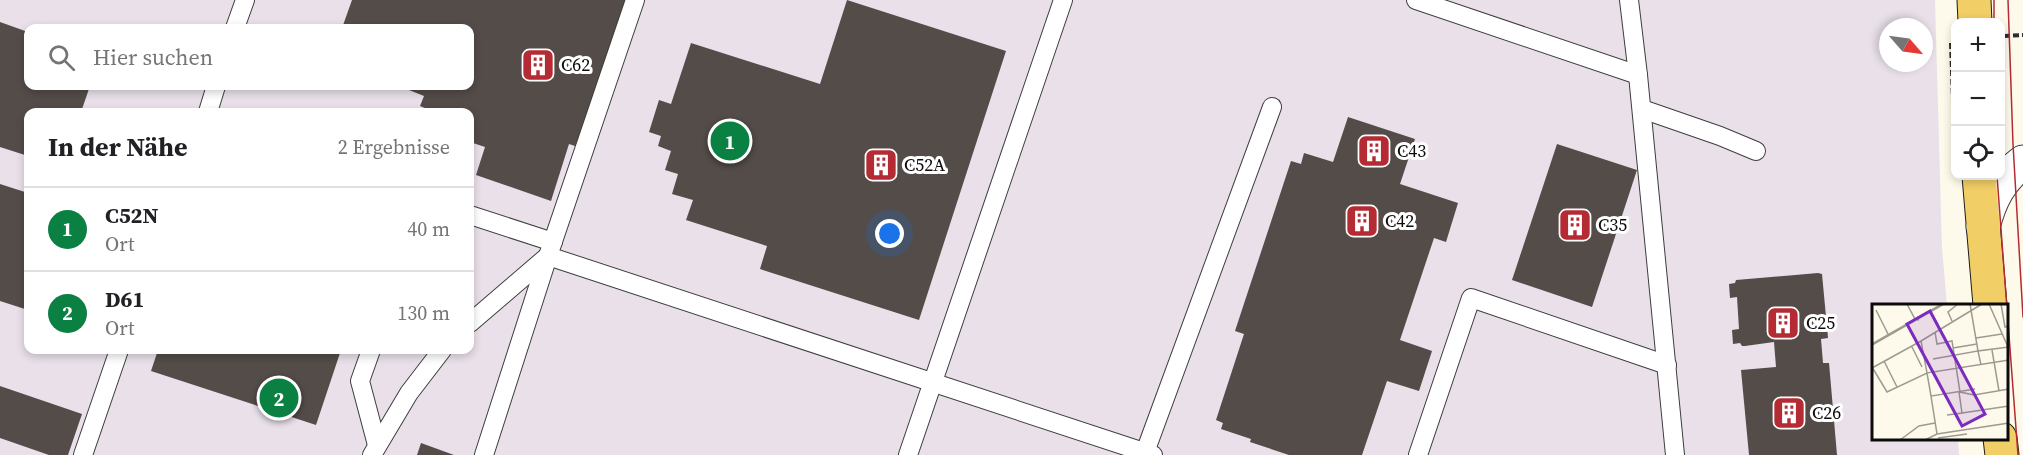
<!DOCTYPE html>
<html lang="de">
<head>
<meta charset="utf-8">
<style>
  :root { --surface:#fff; --page:#f2f2f2; --text:#202124; --muted:#757577; --line:#e0e0e0; --accent:#0b8043 }
  body { margin:0; font-family:"Source Serif 4",serif; background:var(--page); color:var(--text) }
  .controls { position:absolute; right:18px; top:18px; display:grid; overflow:hidden; border-radius:12px; box-shadow:0 3px 9px #0003 }
  .controls button { width:54px; height:54px; display:grid; place-items:center; padding:0; border:0; border-bottom:2px solid var(--line); background:var(--surface); color:var(--text); font:30px sans-serif }
  .compass { position:absolute; left:1879px; top:18px; width:54px; height:54px; border-radius:50%; background:var(--surface); box-shadow:0 3px 9px #0003; rotate:118deg }
  .you { position:absolute; left:890px; top:234px; width:21px; height:21px; margin:-15px; border:4px solid #fff; border-radius:50%; background:#1a73e8; box-shadow:0 0 0 9px #1a73e833 }
  .badge { display:grid; place-items:center; width:39px; height:39px; border-radius:50%; background:var(--accent); color:#fff; font-size:20px; font-weight:700 }
  .pin { position:absolute; translate:-50% -50%; border:3px solid #fff; box-shadow:0 2px 6px #0006 }
  .list { margin:0; padding:0; list-style:none }
  h2 { display:flex; justify-content:space-between; align-items:center; height:78px; margin:0; padding:0 24px; font-size:26px }
  h2 small { font-size:20px; font-weight:400; color:var(--muted) }
  .list li { display:grid; grid-template-columns:39px 1fr auto; gap:18px; align-items:center; box-sizing:border-box; height:84px; padding:0 24px; border-top:2px solid var(--line) }
  .list b { display:block; font-size:22px; white-space:nowrap }
  .list p { margin:0; font-size:20px; white-space:nowrap; color:var(--muted) }
  .list em { font-size:20px; font-style:normal; color:var(--muted) }
  .icon { flex:none; width:33px; height:33px; fill:none; stroke:currentColor; stroke-width:2; stroke-linecap:round; stroke-linejoin:round }
  .map { position:relative; flex:none; width:2023px; height:455px; overflow:hidden }
  .search { position:absolute; background:var(--surface); box-shadow:0 3px 9px #0003; left:24px; top:24px; width:450px; height:66px; display:flex; align-items:center; gap:15px; box-sizing:border-box; padding:0 21px; border-radius:12px; color:var(--muted); font-size:22px }
  .panel { position:absolute; background:var(--surface); box-shadow:0 3px 9px #0003; left:24px; top:108px; width:450px; height:246px; border-radius:12px }
  .map>svg:first-child { display:block }
</style>
</head>
<body>
<div class="map">
<svg width="2023" height="455" viewBox="0 0 2023 455">
  <rect width="100%" height="100%" fill="#fefaeb"/>
  <path fill="#e9e0ea" fill-rule="evenodd" d="M0,0H1935L1942,248L1947,305H1873V438L1958,439L1959,455H0ZM1888,27H1924V63H1888ZM28,28H470V86H28ZM28,112H470V350H28Z"/>
  <g fill="#534c48">
    <path d="M352,0H628L581,148L569,144L551,201L476,175L485,147L470,142V112H432V111L420,106L424,96L399,86H470V28H342Z"/>
    <path d="M847,0L1006,51L919,320L760,269L767,246L686,220L693,200L672,194L678,174L665,170L671,151L658,146L661,136L649,132L659,100L671,104L691,43L820,84Z"/>
    <path d="M0,22L28,32V86H90L81,112H28V156L0,147Z"/>
    <path d="M1348,117L1415,139L1400,184L1458,203L1446,242L1434,238L1400,340L1432,351L1419,391L1387,381L1362,455H1289L1250,442L1251,439L1221,429L1223,423L1216,420L1244,334L1235,331L1291,161L1301,164L1304,153L1333,162Z"/>
    <path d="M1557,144L1637,170L1592,307L1512,280Z"/>
    <path d="M0,184L28,193V310L0,301Z"/>
    <path d="M1818,273L1822,274L1828,338L1821,339L1823,363H1829L1837,455H1749L1741,370L1776,367L1774,342L1745,346H1742L1740,343L1733,344L1732,330L1739,329L1737,297L1730,298L1729,284L1735,283L1736,280Z"/>
    <path d="M158,350H341L316,425L151,371Z"/>
    <path d="M0,386L82,414L68,455H49L0,438Z"/>
    <path d="M421,443L454,455H417Z"/>
  </g>
  <g fill="none" stroke-linecap="round" stroke-linejoin="round">
    <g stroke="#3e3e3e" stroke-width="20">
      <g id="lane">
        <path d="M1416,0L1638,75L1629,0"/>
        <path d="M235,28L245,0"/>
        <path d="M1638,75L1675,455"/>
        <path d="M1642,109L1720,136L1756,151"/>
        <path d="M208,112L216,86"/>
        <path d="M470,215L553,242"/>
        <path d="M470,323L548,256L1153,455"/>
        <path d="M371,350L360,381L377,445"/>
        <path d="M83,455L119,350"/>
        <path d="M372,455L409,393L442,350"/>
        <path d="M484,455L548,256L635,0"/>
        <path d="M908,455L1063,0"/>
        <path d="M1144,455L1272,107"/>
        <path d="M1418,455L1471,298L1667,365"/>
      </g>
    </g>
    <g stroke="#3e3e3e" stroke-width="35">
      <path id="street" d="M1983,227C1990,200 2000,179 2023,162"/>
    </g>
    <g stroke="#1c1c1c" stroke-width="35">
      <g id="primary">
        <path d="M1974,0L1975,22"/>
        <path d="M1979,176L1990,305"/>
        <path d="M2000,438L2002,455"/>
      </g>
    </g>
    <g stroke="#2d2d2d" stroke-width="4" stroke-dasharray="6 3" stroke-linecap="butt">
      <path d="M2004,36L2023,35"/>
      <path d="M1951,43L1955,155"/>
    </g>
    <use href="#lane" stroke="#fff" stroke-width="18"/>
    <use href="#street" stroke="#fff" stroke-width="33"/>
    <use href="#primary" stroke="#f2ce67" stroke-width="33"/>
    <g stroke="#b42b34" stroke-width="1.5">
      <path d="M1994,0V22"/>
      <path d="M2008,0L2013,144L2023,317"/>
      <path d="M1997,176L2018,455"/>
    </g>
  </g>
  <defs>
    <g id="building-square" transform="scale(1.725)"><rect x="-9" y="-9" width="18" height="18" rx="4" fill="#b42b34" stroke="#fff"/><path d="M-4-6H4V6H1V3H-1V6H-4ZM-2.5-4.3h1.7v1.8h-1.7ZM.8-4.3h1.7v1.8H.8ZM-2.5-1h1.7V.8h-1.7ZM.8-1h1.7V.8H.8Z" fill="#fff"/></g>
  </defs>
  <g fill-rule="evenodd">
    <use href="#building-square" x="538" y="65"/>
    <use href="#building-square" x="1374" y="151"/>
    <use href="#building-square" x="881" y="165"/>
    <use href="#building-square" x="1362" y="221"/>
    <use href="#building-square" x="1575" y="225"/>
    <use href="#building-square" x="1783" y="323"/>
    <use href="#building-square" x="1789" y="413"/>
  </g>
  <g text-anchor="middle" stroke-width="6" stroke-linejoin="round" paint-order="stroke">
    <g font-size="18" fill="#0b0b0b" stroke="#fff" text-anchor="start">
      <text x="561" y="71">C62</text>
      <text x="1397" y="157">C43</text>
      <text x="904" y="171">C52A</text>
      <text x="1385" y="227">C42</text>
      <text x="1598" y="231">C35</text>
      <text x="1806" y="329">C25</text>
      <text x="1812" y="419">C26</text>
    </g>
  </g>
  <g transform="translate(1872 304)">
    <rect width="136" height="136" fill="#fefaeb"/>
    <path fill="none" stroke="#9d9a91" stroke-width="1.5" d="M35,0L43,15L47,16M117,0L136,43M129,0L133,23L137,22M4,6L16,30M80,17L76,8L86,0M63,28L65,40L80,37L88,88L102,91L137,85M104,34L130,30M49,37L110,0M0,40L70,0M0,41L72,0M40,43L50,63M81,44L105,40M120,46L127,87M61,55L106,47L98,0M12,57L25,83M109,61L106,47L137,43M0,63L15,88L55,69L59,92M0,64L49,37L55,69L137,56M90,109L137,102M75,111L90,109L87,88M65,130L59,92L103,85M66,134L95,130M28,136L47,122L63,119M53,136L65,130L137,119"/>
    <path fill="#7b2cbf" fill-opacity="0.15" stroke="#7b2cbf" stroke-width="3" d="M58,7L113,110L90,122L35,20Z"/>
    <rect width="136" height="136" fill="none" stroke="#0b0b0b" stroke-width="3"/>
  </g>
</svg>
<div class="controls">
<button>+</button>
<button>−</button>
<button><svg class="icon" aria-label="locate" viewBox="0 0 24 24"><circle cx="12" cy="12" r="6"/><path d="M12 2v4M12 18v4M2 12h4M18 12h4"/></svg></button>
</div>
<svg class="compass" viewBox="-18 -18 36 36"><path d="M0-13l5 13h-10z" fill="#e53935"/><path d="M0 13l5-13h-10z" fill="#757577"/></svg>
<div class="you"></div>
<div class="pin badge" style="left:730px;top:141px">1</div>
<div class="pin badge" style="left:279px;top:398px">2</div>
<div class="search"><svg class="icon" aria-label="search" viewBox="0 0 24 24"><circle cx="10" cy="10" r="6"/><path d="M15 15l6 6"/></svg>Hier suchen</div>
<section class="panel">
<h2>In der Nähe<small>2 Ergebnisse</small></h2>
<ul class="list">
<li><span class="badge">1</span><div><b>C52N</b><p>Ort</p></div><em>40 m</em></li>
<li><span class="badge">2</span><div><b>D61</b><p>Ort</p></div><em>130 m</em></li>
</ul>
</section>
</div>
</body>
</html>
